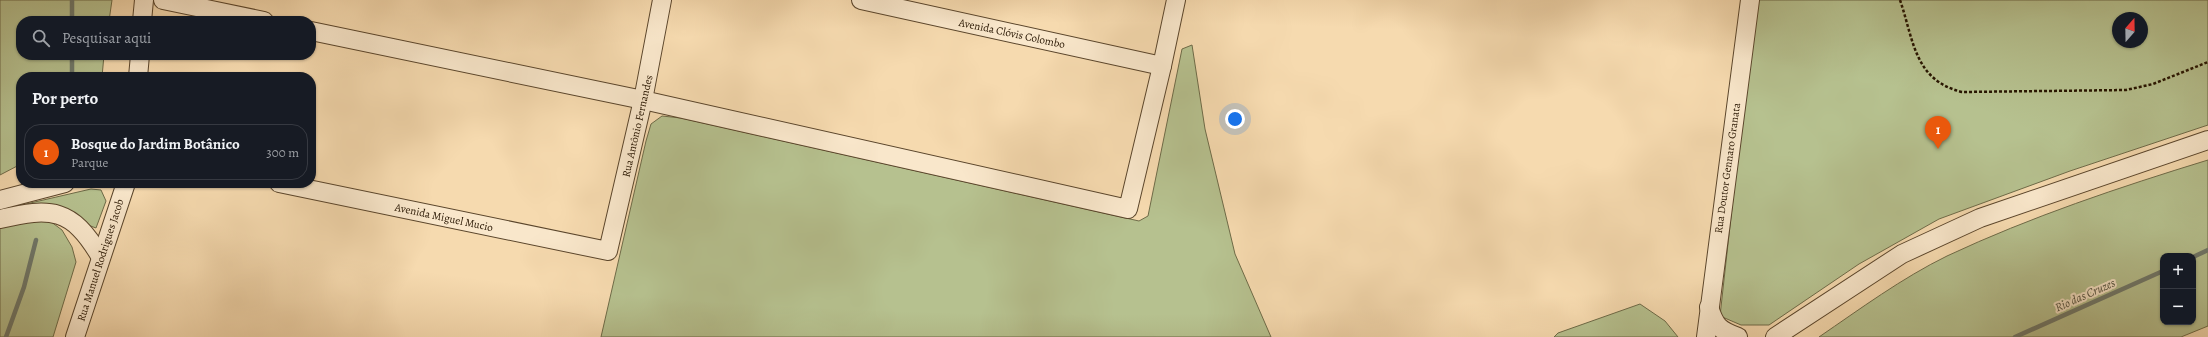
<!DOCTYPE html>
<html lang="pt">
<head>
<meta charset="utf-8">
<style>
  :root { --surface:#171b24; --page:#20242c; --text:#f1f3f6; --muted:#9ea1a6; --line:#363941; --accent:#ea580c }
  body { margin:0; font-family:Alegreya,serif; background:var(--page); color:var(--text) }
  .controls { position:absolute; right:12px; bottom:12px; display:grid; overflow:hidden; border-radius:8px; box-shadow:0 1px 3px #0004 }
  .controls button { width:36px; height:36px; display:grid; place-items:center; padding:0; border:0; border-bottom:1px solid var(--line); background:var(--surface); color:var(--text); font:20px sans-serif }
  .compass { position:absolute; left:2112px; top:12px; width:36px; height:36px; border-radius:50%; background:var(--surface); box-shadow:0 1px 3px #0004; rotate:20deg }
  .you { position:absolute; left:1235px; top:119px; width:14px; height:14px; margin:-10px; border:3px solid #fff; border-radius:50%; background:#1a73e8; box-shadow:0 0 0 6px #1a73e833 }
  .badge { display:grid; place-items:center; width:26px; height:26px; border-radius:50%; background:var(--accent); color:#fff; font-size:13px; font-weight:700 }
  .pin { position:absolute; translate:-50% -33px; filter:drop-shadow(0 1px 2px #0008) }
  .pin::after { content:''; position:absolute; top:21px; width:14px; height:12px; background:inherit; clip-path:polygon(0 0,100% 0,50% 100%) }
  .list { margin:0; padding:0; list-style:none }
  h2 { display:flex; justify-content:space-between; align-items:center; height:52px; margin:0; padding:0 16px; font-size:17px }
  h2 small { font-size:13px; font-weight:400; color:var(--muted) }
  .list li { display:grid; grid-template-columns:26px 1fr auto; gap:12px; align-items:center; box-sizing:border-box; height:56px; margin:0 8px 8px; padding:0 8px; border:1px solid var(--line); border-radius:16px }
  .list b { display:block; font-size:15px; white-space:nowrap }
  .list p { margin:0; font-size:13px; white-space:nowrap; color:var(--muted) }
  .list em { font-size:13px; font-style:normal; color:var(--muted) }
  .icon { flex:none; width:22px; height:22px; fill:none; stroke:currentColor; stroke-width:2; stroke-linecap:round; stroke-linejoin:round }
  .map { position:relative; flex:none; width:2208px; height:337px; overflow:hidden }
  .search { position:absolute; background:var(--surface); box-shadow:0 1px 3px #0004; left:16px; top:16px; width:300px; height:44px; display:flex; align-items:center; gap:10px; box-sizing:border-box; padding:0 14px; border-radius:16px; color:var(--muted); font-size:15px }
  .panel { position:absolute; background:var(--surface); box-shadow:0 1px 3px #0004; left:16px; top:72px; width:300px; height:116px; border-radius:16px }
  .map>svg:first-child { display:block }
</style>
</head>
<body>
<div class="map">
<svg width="2208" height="337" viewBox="0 0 2208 337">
  <rect width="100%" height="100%" fill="#f6daaf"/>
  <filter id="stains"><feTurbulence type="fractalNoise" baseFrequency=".005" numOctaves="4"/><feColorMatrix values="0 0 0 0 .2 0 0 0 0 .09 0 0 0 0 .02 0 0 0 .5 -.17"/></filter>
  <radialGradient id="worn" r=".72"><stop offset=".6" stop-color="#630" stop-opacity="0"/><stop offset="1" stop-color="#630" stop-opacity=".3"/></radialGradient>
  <g fill="#b6c18f" stroke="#6e6b48" fill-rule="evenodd">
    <path d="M0,0H112L109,21H21V55H104L102,77H21V164L0,175Z"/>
    <path d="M1755,0H2208V125L2070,171L1939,219L1859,264L1769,325H1741L1720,316ZM2118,18H2142V42H2118Z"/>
    <path d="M1192,45L1205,129L1235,254L1271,337H601L646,141L651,124L662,116L681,118L1139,221L1148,216L1182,49Z"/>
    <path d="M2208,160V326L2181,337H1819C1860,309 1902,278 1947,256C2030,217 2120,187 2208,160ZM2163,256H2193V322H2163Z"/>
    <path d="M91,189L101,190L106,201L96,228C80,223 75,214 61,207C43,199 18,209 0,214V210Z"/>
    <path d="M31,220L50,221L62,230L72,247L76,262L53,337H0V228Z"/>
    <path d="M1640,304L1665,321L1678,337H1554L1558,333Z"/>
  </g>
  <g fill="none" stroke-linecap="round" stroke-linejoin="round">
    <g stroke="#6e786b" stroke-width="4.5">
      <path d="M72,0V21"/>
      <path d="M72,55V77"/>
      <path d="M2193,257L2208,250"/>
      <path d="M6,337L24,287L36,240"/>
      <path d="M2015,337L2163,271"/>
    </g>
    <g stroke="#5b462c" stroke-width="20">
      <g id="minor">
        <path d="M163,0L264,21"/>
        <path d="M861,0L1162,66"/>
        <path d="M142,21L144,0"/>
        <path d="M311,31L643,100L1128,209L1162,66L1176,0"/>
        <path d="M138,77L140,55"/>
        <path d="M279,183L608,251L643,100L662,0"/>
        <path d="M0,200L65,183"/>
        <path d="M0,219C51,207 72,208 100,256"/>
        <path d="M1709,307C1715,326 1719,330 1738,337"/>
        <path d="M75,337L126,183"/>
        <path d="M1706,337L1750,0"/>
        <path d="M1775,337L1902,254L1980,218L2208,140"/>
      </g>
    </g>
    <path stroke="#271501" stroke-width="2.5" stroke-dasharray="3 2" stroke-linecap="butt" d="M1900,0C1914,41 1914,80 1962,92L2126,90L2153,84L2208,62"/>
    <use href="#minor" stroke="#f9e7cb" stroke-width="18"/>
  </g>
  <g text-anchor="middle" stroke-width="4" stroke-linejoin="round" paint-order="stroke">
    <g font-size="11" fill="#271501" stroke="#f9e7cb">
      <text transform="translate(1012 33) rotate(12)" y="4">Avenida Clóvis Colombo</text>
      <text transform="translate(637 126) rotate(-77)" y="4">Rua Antônio Fernandes</text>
      <text transform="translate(1727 168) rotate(-82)" y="4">Rua Doutor Gennaro Granata</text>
      <text transform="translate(444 217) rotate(12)" y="4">Avenida Miguel Mucio</text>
      <text transform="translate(100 260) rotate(-72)" y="4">Rua Manuel Rodrigues Jacob</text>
    </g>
    <g font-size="12" font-style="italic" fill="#504f3f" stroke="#f9e7cb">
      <text transform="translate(2085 295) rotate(-24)" y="4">Rio das Cruzes</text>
    </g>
  </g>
  <rect width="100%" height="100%" filter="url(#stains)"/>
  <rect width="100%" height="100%" fill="url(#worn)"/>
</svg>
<div class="controls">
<button>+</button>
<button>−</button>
</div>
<svg class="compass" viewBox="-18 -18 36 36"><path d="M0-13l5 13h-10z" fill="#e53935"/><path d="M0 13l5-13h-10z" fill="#9ea1a6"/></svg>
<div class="you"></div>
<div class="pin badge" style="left:1938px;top:149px">1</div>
<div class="search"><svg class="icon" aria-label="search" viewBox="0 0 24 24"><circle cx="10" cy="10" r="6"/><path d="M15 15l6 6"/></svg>Pesquisar aqui</div>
<section class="panel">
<h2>Por perto<small></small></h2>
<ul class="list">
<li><span class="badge">1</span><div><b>Bosque do Jardim Botânico</b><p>Parque</p></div><em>300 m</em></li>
</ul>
</section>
</div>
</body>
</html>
